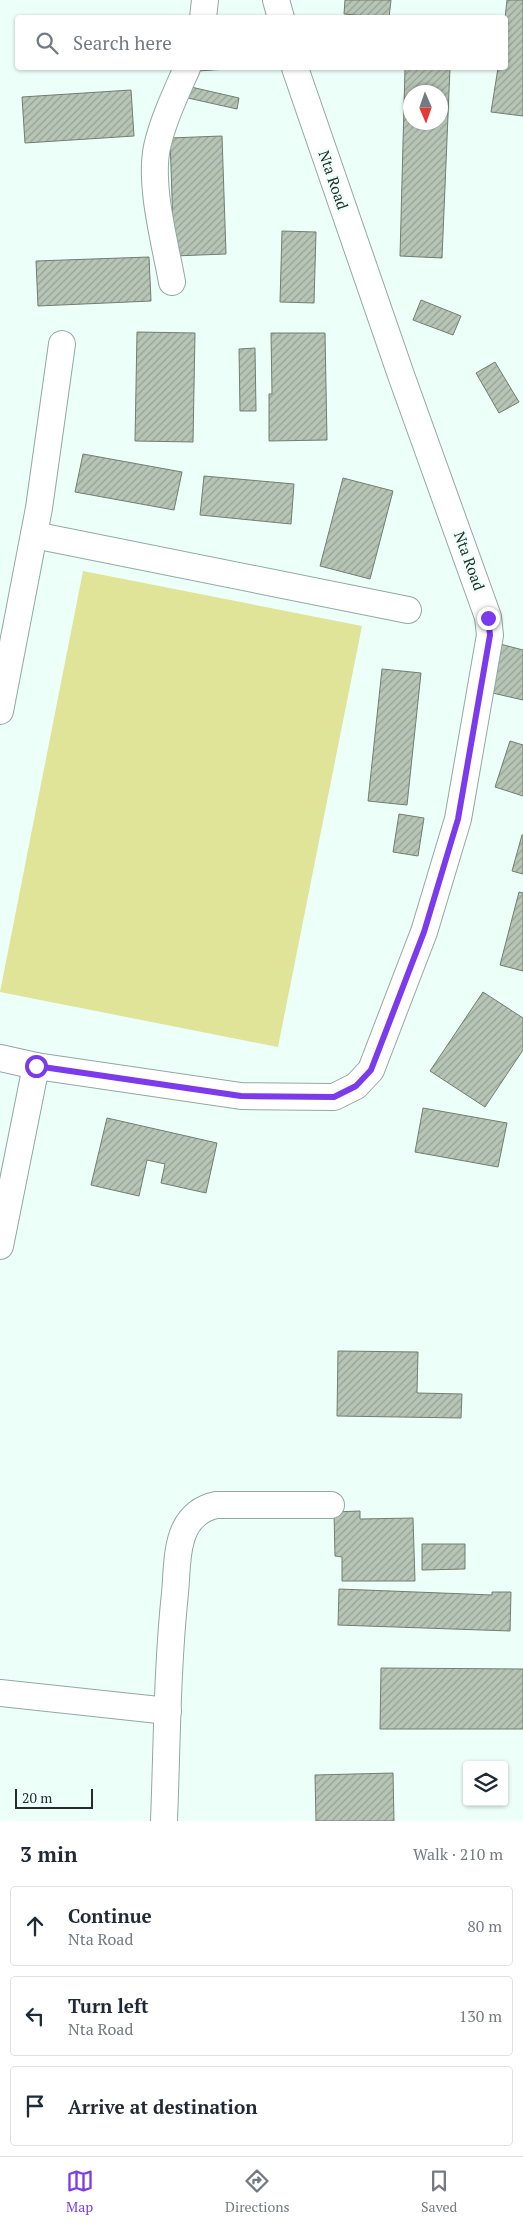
<!DOCTYPE html>
<html lang="en">
<head>
<meta charset="utf-8">
<style>
  :root { --surface:#fff; --page:#f6f6f7; --text:#1f2937; --muted:#747a83; --line:#e0e1e3; --accent:#7c3aed }
  body { margin:0; font-family:"PT Serif",serif; background:var(--page); color:var(--text) }
  .controls { position:absolute; right:15px; bottom:15px; display:grid; overflow:hidden; border-radius:5px; box-shadow:0 1px 4px #0004 }
  .controls button { width:45px; height:45px; display:grid; place-items:center; padding:0; border:0; border-bottom:1px solid var(--line); background:var(--surface); color:var(--text); font:25px sans-serif }
  .compass { position:absolute; left:403px; top:85px; width:45px; height:45px; border-radius:50%; background:var(--surface); box-shadow:0 1px 4px #0004; rotate:178deg }
  .scale { position:absolute; left:15px; bottom:12px; width:78px; box-sizing:border-box; padding-left:5px; border:2px solid #252d2b; border-top:0; font-size:14px; line-height:18px; white-space:nowrap; color:#252d2b; -webkit-text-stroke:4px #edfff9; paint-order:stroke }
  .stop { position:absolute; width:15px; height:15px; margin:-11px; border:4px solid #7c3aed; border-radius:50%; background:#fff }
  .stop.end { background:#7c3aed; border-color:#fff; box-shadow:0 1px 5px #0008 }
  .list { margin:0; padding:0; list-style:none }
  h2 { display:flex; justify-content:space-between; align-items:center; height:65px; margin:0; padding:0 20px; font-size:21px }
  h2 small { font-size:16px; font-weight:400; color:var(--muted) }
  .list li { display:grid; grid-template-columns:32px 1fr auto; gap:15px; align-items:center; box-sizing:border-box; height:80px; margin:0 10px 10px; padding:0 10px; border:1px solid var(--line); border-radius:5px }
  .list b { display:block; font-size:19px; white-space:nowrap }
  .list p { margin:0; font-size:16px; white-space:nowrap; color:var(--muted) }
  .list em { font-size:16px; font-style:normal; color:var(--muted) }
  .icon { flex:none; width:28px; height:28px; fill:none; stroke:currentColor; stroke-width:2; stroke-linecap:round; stroke-linejoin:round }
  .map { position:relative; flex:none; width:523px; height:1821px; overflow:hidden }
  .search { position:absolute; background:var(--surface); box-shadow:0 1px 4px #0004; left:15px; right:15px; top:15px; height:55px; display:flex; align-items:center; gap:12px; box-sizing:border-box; padding:0 18px; border-radius:5px; color:var(--muted); font-size:19px }
  .sheet { height:335px; background:var(--surface) }
  nav { display:flex; justify-content:space-around; align-items:center; box-sizing:border-box; height:70px; border-top:1px solid var(--line); background:var(--surface); font-size:14px; color:var(--muted) }
  nav a { display:grid; justify-items:center; gap:2px }
  nav .on { color:var(--accent) }
  .map>svg:first-child { display:block }
</style>
</head>
<body>
<div class="map">
<svg width="523" height="1821" viewBox="0 0 523 1821">
  <defs>
    <pattern id="building-hatch" width="6" height="6" patternUnits="userSpaceOnUse" patternTransform="scale(1.25)"><rect width="6" height="6" fill="#b7c5b6"/><path d="M-1 1l2-2M0 6l6-6M5 7l2-2" fill="none" stroke="#95a094"/></pattern>
  </defs>
  <rect width="100%" height="100%" fill="#edfff9"/>
  <path fill="#dfe498" d="M83,571L362,626L278,1047L0,992Z"/>
  <g fill="url(#building-hatch)" stroke="#717e70" fill-rule="evenodd">
    <path d="M345,0H391L389,18L344,14Z"/>
    <path d="M507,0H523V116L491,112L498,68H506L505,18Z"/>
    <path d="M197,68H227V69L198,71Z"/>
    <path d="M405,68H450L442,258L400,256ZM410,92H440V122H410Z"/>
    <path d="M191,87L239,98L237,109L188,98Z"/>
    <path d="M131,90L134,136L25,143L22,97Z"/>
    <path d="M222,136L226,254L174,256L170,138Z"/>
    <path d="M282,231L316,232L314,303L280,302Z"/>
    <path d="M149,257L151,301L38,306L36,261Z"/>
    <path d="M421,300L461,316L453,335L413,320Z"/>
    <path d="M137,332L195,333L193,442L135,441Z"/>
    <path d="M271,333H325L327,440L269,441V394H272Z"/>
    <path d="M255,348L256,411H240L239,349Z"/>
    <path d="M495,362L519,402L499,413L476,373Z"/>
    <path d="M83,454L182,472L174,510L75,492Z"/>
    <path d="M204,476L294,484L291,524L200,515Z"/>
    <path d="M343,478L393,491L370,579L320,566Z"/>
    <path d="M500,644L523,650V700L488,692Z"/>
    <path d="M382,669L421,673L407,805L368,801Z"/>
    <path d="M510,741L523,745V796L495,787Z"/>
    <path d="M399,814L424,818L418,856L393,852Z"/>
    <path d="M522,835H523V874L512,871Z"/>
    <path d="M519,892L523,893V971L500,965Z"/>
    <path d="M483,992L523,1018V1050L485,1107L430,1071Z"/>
    <path d="M423,1108L507,1123L498,1167L415,1152Z"/>
    <path d="M107,1118L217,1143L206,1193L161,1183L165,1164L147,1160L139,1196L91,1185Z"/>
    <path d="M338,1351L418,1352L417,1393L462,1394L461,1418L337,1416Z"/>
    <path d="M360,1511V1519L413,1518L415,1581H342V1557L335,1556L334,1512Z"/>
    <path d="M422,1544H465V1569L422,1570Z"/>
    <path d="M339,1589L492,1595V1592H511L510,1631L338,1625Z"/>
    <path d="M381,1668L523,1669V1729H380Z"/>
    <path d="M393,1773L394,1821H316L315,1775Z"/>
  </g>
  <g fill="none" stroke-linecap="round" stroke-linejoin="round">
    <g stroke="#93a8a2" stroke-width="28">
      <g id="street">
        <path d="M276,0L281,18"/>
        <path d="M203,18L205,0"/>
        <path d="M172,282C165,243 149,185 157,147C163,120 176,93 187,68"/>
        <path d="M34,535L408,610"/>
        <path d="M0,711L39,508L62,344"/>
        <path d="M0,1058L36,1066L241,1096L334,1097L356,1086L371,1070L424,932L458,819L490,635L488,617L401,375L295,68"/>
        <path d="M0,1246L36,1066"/>
        <path d="M0,1693L168,1711"/>
        <path d="M164,1821C167,1745 167,1669 175,1593C177,1573 176,1548 185,1529C192,1515 202,1508 216,1505H331"/>
      </g>
    </g>
    <use href="#street" stroke="#fff" stroke-width="26"/>
  </g>
  <g fill="none" stroke-linecap="round" stroke-linejoin="round">
    <path stroke="#7c3aed" stroke-width="6" d="M36,1066L241,1096L334,1097L356,1086L371,1070L424,932L458,819L490,635L488,618"/>
  </g>
  <g text-anchor="middle" stroke-width="4.5" stroke-linejoin="round" paint-order="stroke">
    <g font-size="15" fill="#252d2b" stroke="#edfff9">
      <text transform="translate(333 180) rotate(71)" y="5">Nta Road</text>
      <text transform="translate(469 561) rotate(70)" y="5">Nta Road</text>
    </g>
  </g>
</svg>
<div class="controls">
<button><svg class="icon" aria-label="layers" viewBox="0 0 24 24"><path d="M12 4l9 5-9 5-9-5zM3 14l9 5 9-5"/></svg></button>
</div>
<svg class="compass" viewBox="-18 -18 36 36"><path d="M0-13l5 13h-10z" fill="#e53935"/><path d="M0 13l5-13h-10z" fill="#747a83"/></svg>
<div class="scale">20 m</div>
<div class="stop" style="left:36px;top:1066px"></div>
<div class="stop end" style="left:488px;top:618px"></div>
<div class="search"><svg class="icon" aria-label="search" viewBox="0 0 24 24"><circle cx="10" cy="10" r="6"/><path d="M15 15l6 6"/></svg>Search here</div>
</div>
<section class="sheet">
<h2>3 min<small>Walk · 210 m</small></h2>
<ul class="list">
<li><svg class="icon" aria-label="ahead" viewBox="0 0 24 24"><path d="M12 20V5M6 11l6-6 6 6"/></svg><div><b>Continue</b><p>Nta Road</p></div><em>80 m</em></li>
<li><svg class="icon" aria-label="left" viewBox="0 0 24 24"><path d="M17 20v-9H6M10 6l-5 5 5 5"/></svg><div><b>Turn left</b><p>Nta Road</p></div><em>130 m</em></li>
<li><svg class="icon" aria-label="arrive" viewBox="0 0 24 24"><path d="M6 21V4h12l-3 4 3 4H6"/></svg><div><b>Arrive at destination</b></div></li>
</ul>
</section>
<nav>
<a class="on"><svg class="icon" aria-label="map" viewBox="0 0 24 24"><path d="M3 6l6-2 6 2 6-2v14l-6 2-6-2-6 2zM9 4v14M15 6v14"/></svg>Map</a>
<a><svg class="icon" aria-label="directions" viewBox="0 0 24 24"><path d="M12 3l9 9-9 9-9-9zM9 14v-3h6M13 9l2 2-2 2"/></svg>Directions</a>
<a><svg class="icon" aria-label="saved" viewBox="0 0 24 24"><path d="M7 4h10v16l-5-4-5 4z"/></svg>Saved</a>
</nav>
</body>
</html>
